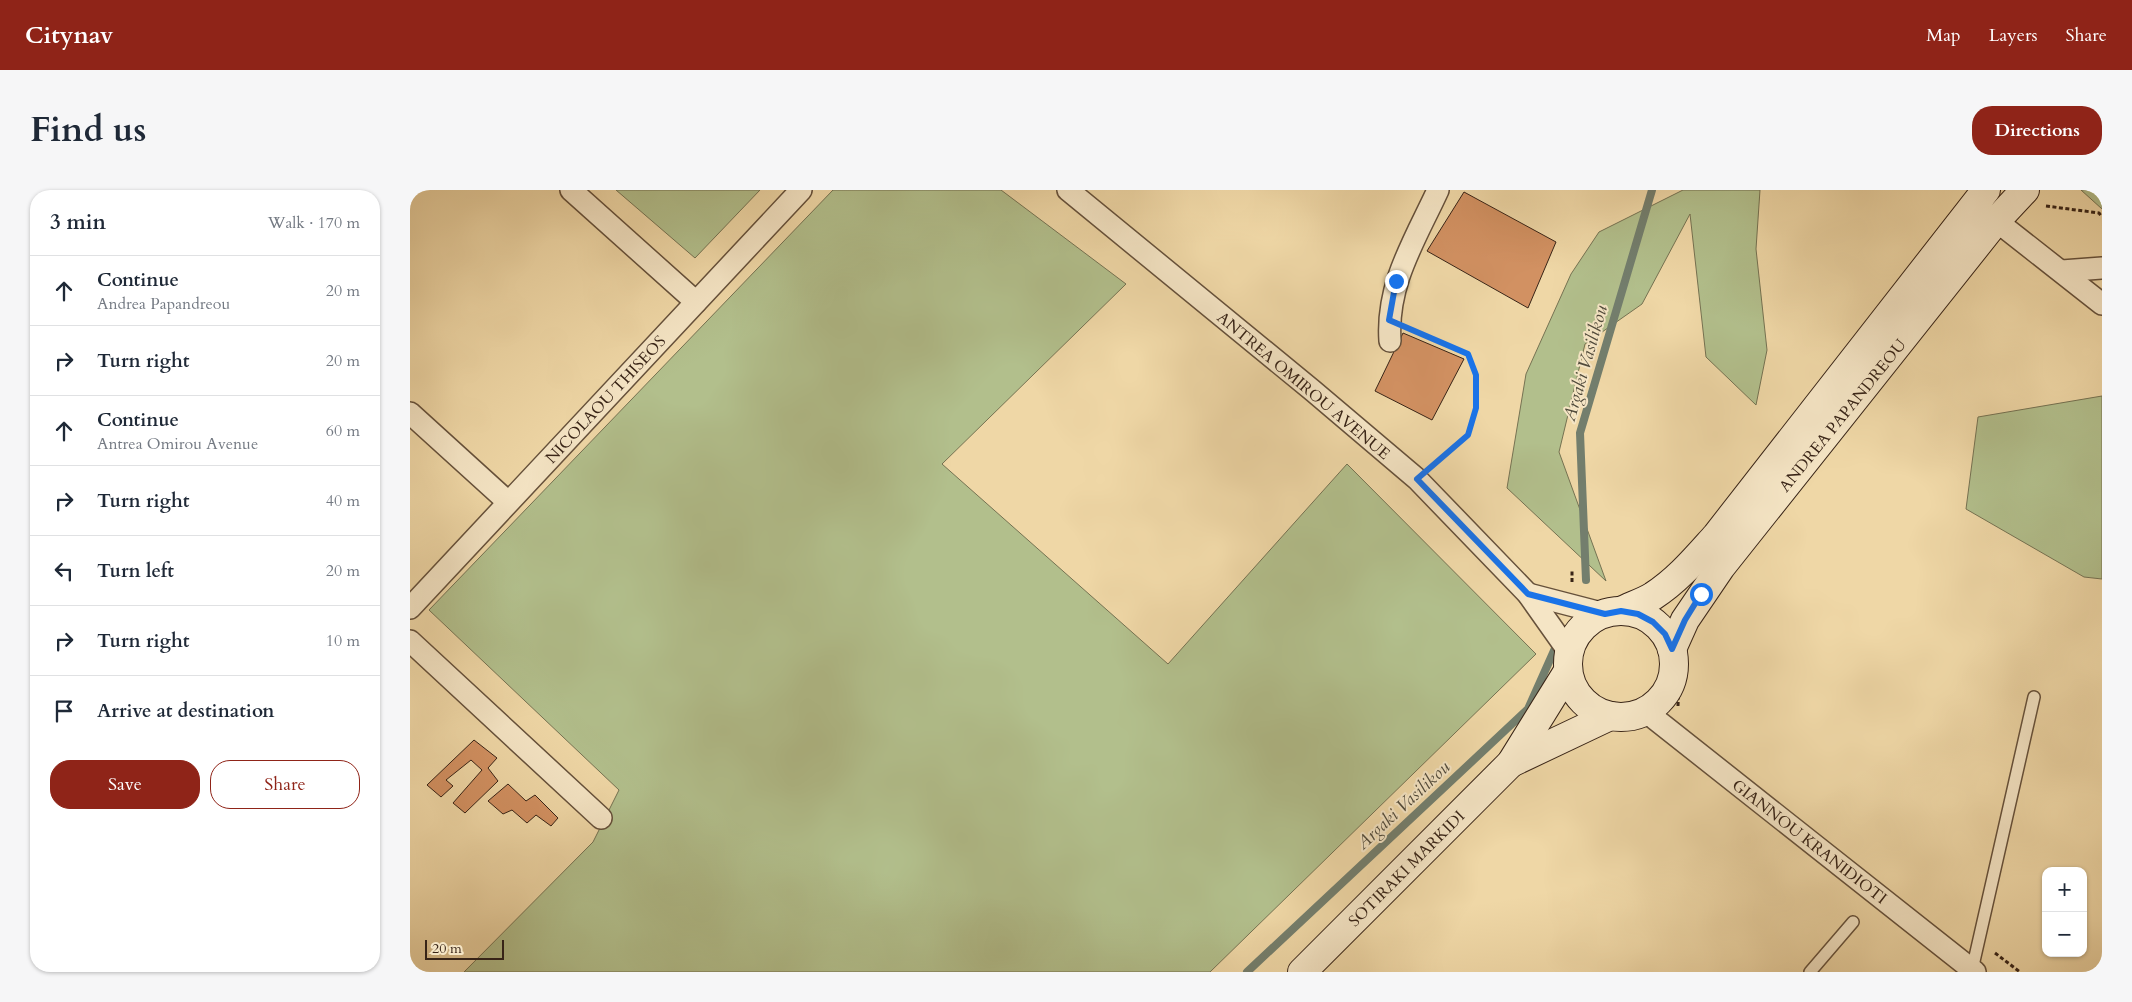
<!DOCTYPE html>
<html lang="en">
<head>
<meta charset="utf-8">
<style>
  :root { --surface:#fff; --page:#f6f6f7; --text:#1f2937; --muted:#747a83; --line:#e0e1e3; --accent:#8f2418 }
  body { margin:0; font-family:Cardo,serif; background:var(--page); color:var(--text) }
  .controls { position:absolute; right:15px; bottom:15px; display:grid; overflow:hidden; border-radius:10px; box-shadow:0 1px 4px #0004 }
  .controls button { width:45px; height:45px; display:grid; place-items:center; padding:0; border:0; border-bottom:1px solid var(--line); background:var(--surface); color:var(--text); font:25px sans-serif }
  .scale { position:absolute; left:15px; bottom:12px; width:79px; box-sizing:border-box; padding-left:5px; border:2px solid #382417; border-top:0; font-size:14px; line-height:18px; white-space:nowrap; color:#382417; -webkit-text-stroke:4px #f5e5c5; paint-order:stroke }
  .stop { position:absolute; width:15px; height:15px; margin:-11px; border:4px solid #1a73e8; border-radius:50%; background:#fff }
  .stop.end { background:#1a73e8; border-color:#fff; box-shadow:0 1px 5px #0008 }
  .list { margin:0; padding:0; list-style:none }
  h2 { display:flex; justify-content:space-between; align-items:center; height:65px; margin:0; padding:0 20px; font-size:21px }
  h2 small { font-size:16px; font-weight:400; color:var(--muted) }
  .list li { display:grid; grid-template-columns:32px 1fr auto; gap:15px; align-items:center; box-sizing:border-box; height:70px; padding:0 20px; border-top:1px solid var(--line) }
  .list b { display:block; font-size:19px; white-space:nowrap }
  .list p { margin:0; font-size:16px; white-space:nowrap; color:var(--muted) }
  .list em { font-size:16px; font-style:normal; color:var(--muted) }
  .actions { display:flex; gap:10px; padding:15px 20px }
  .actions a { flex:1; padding:11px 0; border:1px solid var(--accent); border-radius:20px; text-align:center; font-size:18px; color:var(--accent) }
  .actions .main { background:var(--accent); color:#fff }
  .icon { flex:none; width:28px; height:28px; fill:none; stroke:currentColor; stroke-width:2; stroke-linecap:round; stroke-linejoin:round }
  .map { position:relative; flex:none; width:1692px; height:782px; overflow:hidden; border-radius:20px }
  header { display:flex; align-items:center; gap:30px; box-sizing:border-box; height:70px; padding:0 25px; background:var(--accent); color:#fff }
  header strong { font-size:24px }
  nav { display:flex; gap:28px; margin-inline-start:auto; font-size:18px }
  .intro { display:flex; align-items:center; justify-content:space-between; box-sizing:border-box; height:120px; padding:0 30px }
  h1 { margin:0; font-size:35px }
  .button { padding:12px 22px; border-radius:20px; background:var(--accent); color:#fff; font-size:18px; font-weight:700 }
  main { display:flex; gap:30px; padding:0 30px }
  aside { flex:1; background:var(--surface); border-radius:20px; box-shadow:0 1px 4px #0004 }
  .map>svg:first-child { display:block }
</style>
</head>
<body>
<header>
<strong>Citynav</strong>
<nav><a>Map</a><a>Layers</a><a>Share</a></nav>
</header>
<div class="intro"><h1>Find us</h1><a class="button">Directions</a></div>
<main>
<aside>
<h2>3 min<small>Walk · 170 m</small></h2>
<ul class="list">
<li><svg class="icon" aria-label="ahead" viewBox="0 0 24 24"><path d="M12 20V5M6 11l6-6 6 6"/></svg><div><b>Continue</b><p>Andrea Papandreou</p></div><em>20 m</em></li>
<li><svg class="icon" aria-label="right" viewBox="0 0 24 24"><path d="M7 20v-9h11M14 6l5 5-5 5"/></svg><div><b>Turn right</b></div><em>20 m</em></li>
<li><svg class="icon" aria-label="ahead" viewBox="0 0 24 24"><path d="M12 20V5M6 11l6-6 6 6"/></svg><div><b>Continue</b><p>Antrea Omirou Avenue</p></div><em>60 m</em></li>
<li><svg class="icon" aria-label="right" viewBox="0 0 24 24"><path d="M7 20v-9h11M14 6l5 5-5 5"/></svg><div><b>Turn right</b></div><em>40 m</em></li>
<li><svg class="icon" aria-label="left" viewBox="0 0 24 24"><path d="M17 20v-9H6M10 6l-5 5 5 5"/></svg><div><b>Turn left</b></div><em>20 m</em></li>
<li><svg class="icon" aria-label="right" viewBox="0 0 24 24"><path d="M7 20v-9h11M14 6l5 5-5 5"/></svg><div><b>Turn right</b></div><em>10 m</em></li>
<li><svg class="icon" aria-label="arrive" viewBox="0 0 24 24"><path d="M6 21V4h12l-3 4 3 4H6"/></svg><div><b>Arrive at destination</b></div></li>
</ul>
<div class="actions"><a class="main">Save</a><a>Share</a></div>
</aside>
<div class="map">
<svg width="1692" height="782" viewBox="0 0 1692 782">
  <rect width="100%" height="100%" fill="#efd7a6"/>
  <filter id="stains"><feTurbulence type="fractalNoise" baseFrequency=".004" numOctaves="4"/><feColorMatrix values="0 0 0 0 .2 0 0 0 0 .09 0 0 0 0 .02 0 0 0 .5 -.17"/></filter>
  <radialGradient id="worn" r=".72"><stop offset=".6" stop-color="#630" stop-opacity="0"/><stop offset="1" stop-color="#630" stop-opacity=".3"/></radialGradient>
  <g fill="#b2bf8c" stroke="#757252">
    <path d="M206,0H350L285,68Z"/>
    <path d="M423,0H591L716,94L532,274L758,474L937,274L1126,464L800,782H54L183,652L209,600L19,420Z"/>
    <path d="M1273,0H1350L1346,59L1357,160L1346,215L1296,167L1280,24L1232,114L1175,154L1149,262L1196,391L1097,298L1116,184L1161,84L1189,42Z"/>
    <path d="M1671,0H1692V19Z"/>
    <path d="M1692,206V389L1674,387L1556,319L1568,227Z"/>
  </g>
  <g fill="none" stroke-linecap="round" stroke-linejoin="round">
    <g stroke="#737e6d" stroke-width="8">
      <path d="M1176,390L1170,243L1242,0"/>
      <path d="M837,782L1118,519L1147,454"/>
    </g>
  </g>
  <g fill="#d29162" stroke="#382417">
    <path d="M1054,2L1146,52L1118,118L1017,61Z"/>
    <path d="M993,143L1054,169L1022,230L965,201Z"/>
    <path d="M64,550L87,568L78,578L88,591L55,623L43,613L72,580L61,570L36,590L43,596L31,607L17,595Z"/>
    <path d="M98,594L116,611L125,605L148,628L141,636L126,625L117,633L102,620L93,624L78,611Z"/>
  </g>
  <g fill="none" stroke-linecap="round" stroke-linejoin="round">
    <g stroke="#66513b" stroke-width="14">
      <g id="lane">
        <path d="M1562,780L1624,507"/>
        <path d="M1400,782L1443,732"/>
      </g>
    </g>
    <g stroke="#66513b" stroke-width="24">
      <g id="street">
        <path d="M161,0L286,112"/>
        <path d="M658,0L902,200L1007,289L1118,404L1159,462"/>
        <path d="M1575,22L1692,114"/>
        <path d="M1652,81L1692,78"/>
        <path d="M980,151C976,94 1005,50 1028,0"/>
        <path d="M0,223L98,312"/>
        <path d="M1118,404L1195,424"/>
        <path d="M0,418L391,0"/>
        <path d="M0,451L191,628"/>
        <path d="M1235,521L1565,782"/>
      </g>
    </g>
    <g stroke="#382417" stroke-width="30">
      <g id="secondary">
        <path d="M1211,421C1221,416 1233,412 1243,406C1268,390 1287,367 1306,346L1576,0"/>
        <circle cx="1211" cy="474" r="53"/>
        <path d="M1262,459L1275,430L1311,377L1586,31L1615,0"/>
        <path d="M1101,573L1200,526"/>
        <path d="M892,782L1101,573L1158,481"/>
      </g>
    </g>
    <g stroke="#382417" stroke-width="3" stroke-dasharray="4 2.5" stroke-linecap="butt">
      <path d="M1636,16L1689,23L1692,27"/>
      <path d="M1004,141L1058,164L1066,185V218L1058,245L1025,274"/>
      <path d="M1162,392V381"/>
      <path d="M1268,516L1269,485"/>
      <path d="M1585,763L1610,782"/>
    </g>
    <use href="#lane" stroke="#f5e5c5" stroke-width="11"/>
    <use href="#street" stroke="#f5e5c5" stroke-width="21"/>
    <use href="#secondary" stroke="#f5e5c5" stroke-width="28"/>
  </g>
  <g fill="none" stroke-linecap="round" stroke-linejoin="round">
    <path stroke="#1a73e8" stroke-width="6" d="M986,91L979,130L1058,164L1066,185V218L1058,245L1007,289L1118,404L1195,424L1211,421L1228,424L1243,432L1255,444L1262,459L1275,430L1291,404"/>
  </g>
  <g text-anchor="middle" stroke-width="4" stroke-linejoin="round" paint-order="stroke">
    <g font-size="16" fill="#382417" stroke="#f5e5c5">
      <text transform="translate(894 195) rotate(40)" y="6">ANTREA OMIROU AVENUE</text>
      <text transform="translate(195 209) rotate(-47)" y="6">NICOLAOU THISEOS</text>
      <text transform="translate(1432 225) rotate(-51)" y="6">ANDREA PAPANDREOU</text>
      <text transform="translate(1400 651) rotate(38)" y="6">GIANNOU KRANIDIOTI</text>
      <text transform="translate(996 678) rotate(-45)" y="6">SOTIRAKI MARKIDI</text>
    </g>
    <g font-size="18" font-style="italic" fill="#504a3b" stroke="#f5e5c5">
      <text transform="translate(1175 173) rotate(-74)" y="6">Argaki Vasilikou</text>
      <text transform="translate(993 615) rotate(-43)" y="6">Argaki Vasilikou</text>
    </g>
  </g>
  <rect width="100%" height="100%" filter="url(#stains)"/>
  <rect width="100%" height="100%" fill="url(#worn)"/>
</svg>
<div class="controls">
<button>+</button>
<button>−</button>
</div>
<div class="scale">20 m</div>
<div class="stop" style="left:1291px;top:404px"></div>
<div class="stop end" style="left:986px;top:91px"></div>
</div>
</main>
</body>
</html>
